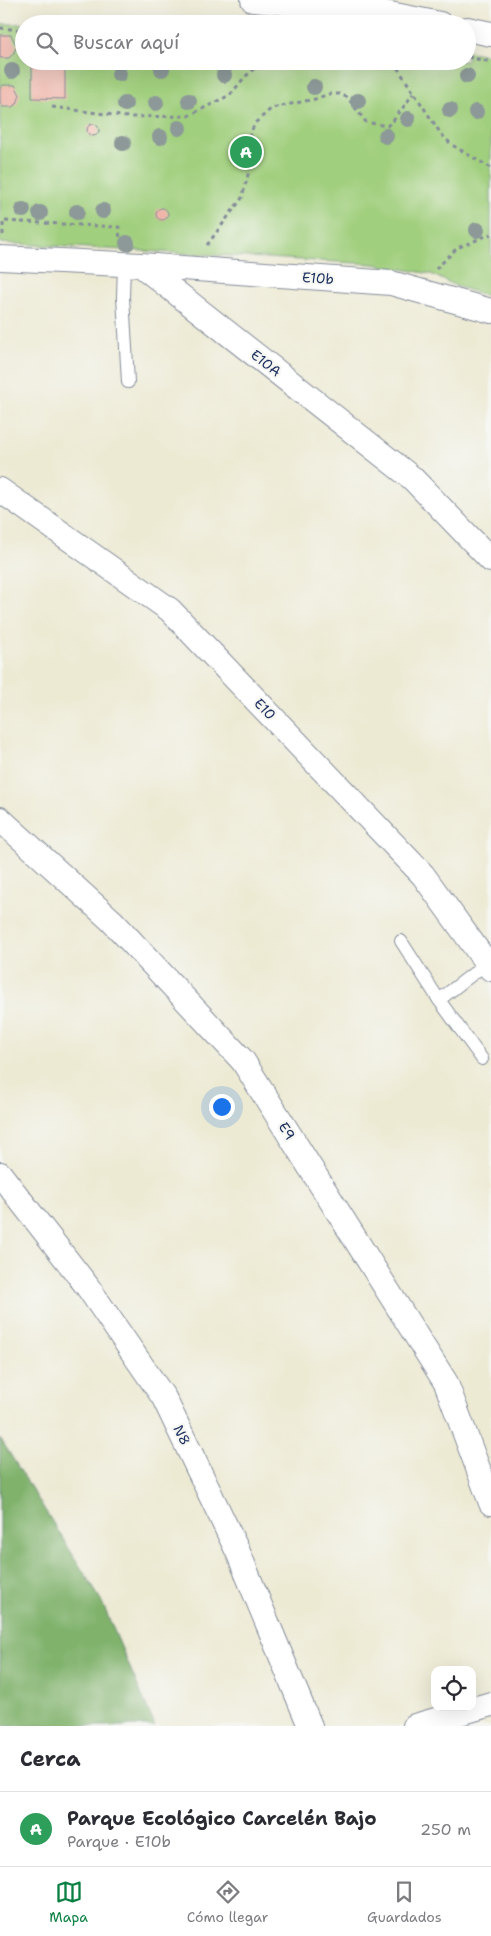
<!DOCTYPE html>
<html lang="es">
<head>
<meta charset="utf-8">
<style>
  :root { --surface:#fff; --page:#f2f2f3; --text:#2b2b33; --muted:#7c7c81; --line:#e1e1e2; --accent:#0b8043 }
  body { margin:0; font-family:"Shantell Sans",sans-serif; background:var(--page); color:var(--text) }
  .controls { position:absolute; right:15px; bottom:15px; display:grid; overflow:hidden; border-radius:10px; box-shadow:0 5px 20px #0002 }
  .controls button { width:45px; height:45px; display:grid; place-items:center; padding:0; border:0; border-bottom:1px solid var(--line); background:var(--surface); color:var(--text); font:25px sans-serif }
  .you { position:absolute; left:221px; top:1106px; width:18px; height:18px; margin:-12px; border:4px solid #fff; border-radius:50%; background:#1a73e8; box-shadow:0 0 0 8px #1a73e833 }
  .badge { display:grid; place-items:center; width:32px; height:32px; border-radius:50%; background:var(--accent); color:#fff; font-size:16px; font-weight:700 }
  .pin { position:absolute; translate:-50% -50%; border:2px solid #fff; box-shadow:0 1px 5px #0006 }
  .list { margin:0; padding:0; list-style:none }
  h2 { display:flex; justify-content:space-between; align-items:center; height:65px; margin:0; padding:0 20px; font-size:21px }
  h2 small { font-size:16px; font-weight:400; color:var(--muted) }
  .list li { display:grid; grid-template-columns:32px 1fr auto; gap:15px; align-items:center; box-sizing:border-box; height:75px; padding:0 20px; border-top:1px solid var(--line) }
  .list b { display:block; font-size:19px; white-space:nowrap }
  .list p { margin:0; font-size:16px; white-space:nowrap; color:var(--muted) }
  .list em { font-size:16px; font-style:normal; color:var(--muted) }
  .icon { flex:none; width:28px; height:28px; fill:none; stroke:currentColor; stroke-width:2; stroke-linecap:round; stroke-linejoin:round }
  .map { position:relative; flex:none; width:491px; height:1726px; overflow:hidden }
  .search { position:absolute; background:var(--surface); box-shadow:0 5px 20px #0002; left:15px; right:15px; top:15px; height:55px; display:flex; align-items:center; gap:12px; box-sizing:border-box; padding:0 18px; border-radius:28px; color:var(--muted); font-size:19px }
  .sheet { height:140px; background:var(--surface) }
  nav { display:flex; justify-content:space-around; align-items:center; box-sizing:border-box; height:70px; border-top:1px solid var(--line); background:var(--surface); font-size:14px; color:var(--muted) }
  nav a { display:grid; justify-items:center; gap:2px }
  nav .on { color:var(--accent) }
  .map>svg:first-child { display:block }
</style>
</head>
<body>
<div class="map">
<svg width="491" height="1726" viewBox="0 0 491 1726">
  <rect width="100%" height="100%" fill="#f6f6f2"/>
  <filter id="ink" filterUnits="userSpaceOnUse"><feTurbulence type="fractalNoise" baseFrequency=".02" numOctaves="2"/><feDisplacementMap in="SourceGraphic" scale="10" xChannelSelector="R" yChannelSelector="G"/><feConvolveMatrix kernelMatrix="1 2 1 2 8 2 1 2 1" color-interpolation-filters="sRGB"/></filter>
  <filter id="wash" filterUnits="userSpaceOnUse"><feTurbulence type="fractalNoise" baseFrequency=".0096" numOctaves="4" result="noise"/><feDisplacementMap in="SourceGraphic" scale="20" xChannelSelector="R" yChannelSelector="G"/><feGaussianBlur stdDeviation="1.12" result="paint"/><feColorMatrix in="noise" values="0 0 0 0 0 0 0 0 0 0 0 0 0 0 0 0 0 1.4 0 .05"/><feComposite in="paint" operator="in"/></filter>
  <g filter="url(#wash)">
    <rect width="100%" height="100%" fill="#edead4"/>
    <g fill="#a0cf7d" stroke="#5e7f6e">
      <path d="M242,18L295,24H41Z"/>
      <path d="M0,24H24V61H467V51L491,56V297L456,286L431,274L373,264L0,243Z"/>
    </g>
    <path fill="#80b26c" stroke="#4e7065" d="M0,1438L101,1600L155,1726H0Z"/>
    <g id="blocks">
      <g fill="#efada1">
        <path d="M0,35H11L17,46L13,54L9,58H0Z"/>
        <path d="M32,61H65V99L32,98Z"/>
        <path d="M3,85H15L20,95L17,104L12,107H3L0,104V88Z"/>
        <circle cx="93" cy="130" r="6"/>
        <circle cx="162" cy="214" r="6"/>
      </g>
    </g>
  </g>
  <g filter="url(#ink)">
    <use href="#blocks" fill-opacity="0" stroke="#848c99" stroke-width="1"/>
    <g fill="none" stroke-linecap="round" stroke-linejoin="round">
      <g stroke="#848c99" stroke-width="14">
        <g id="lane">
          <path d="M124,264L123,297L128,382"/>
          <path d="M401,941L439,1000L487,963"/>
          <path d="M439,1000L482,1059"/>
        </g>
      </g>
      <g stroke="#848c99" stroke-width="26">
        <g id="street">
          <path d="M253,0L375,11L440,24"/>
          <path d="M467,29L491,34"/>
          <path d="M0,258L141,265L412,478L491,560"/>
          <path d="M141,265L391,283L491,311"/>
          <path d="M0,490L170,610L423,875L491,969"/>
          <path d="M0,819L112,921L243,1061L446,1383L491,1503"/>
          <path d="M0,1174L87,1286L164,1398L238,1552L310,1726"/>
          <path d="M415,1726L491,1704"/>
        </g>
      </g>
      <g stroke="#848c99" stroke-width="3" stroke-dasharray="4 4" stroke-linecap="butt">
        <path d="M232,24H244"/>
        <path d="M0,28L24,30"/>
        <path d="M468,57L491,62"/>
        <path d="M393,61L441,134L452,145L491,168"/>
        <path d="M52,107L128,117L188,116L230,95L244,78L262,61"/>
        <path d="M3,235V221L119,227L120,241"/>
        <path d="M207,245L242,198L249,171L250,134L255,123L272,108L315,99L329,94H339L347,97L366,122L387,126L393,121L413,94"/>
        <path d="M436,269L457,248L491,234"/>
      </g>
      <use href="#lane" stroke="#fff" stroke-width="12"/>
      <use href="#street" stroke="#fff" stroke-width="24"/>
    </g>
    <g fill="#8c9998">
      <circle cx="162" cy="69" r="8"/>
      <circle cx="12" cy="71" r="8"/>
      <circle cx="119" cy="74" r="8"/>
      <circle cx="224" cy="75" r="8"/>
      <circle cx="467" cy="76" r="8"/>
      <circle cx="314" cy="87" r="8"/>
      <circle cx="189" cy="101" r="8"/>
      <circle cx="358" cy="101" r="8"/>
      <circle cx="156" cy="103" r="8"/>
      <circle cx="125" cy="104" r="8"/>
      <circle cx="450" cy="110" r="8"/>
      <circle cx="476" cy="112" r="8"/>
      <circle cx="408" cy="119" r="8"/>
      <circle cx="179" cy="128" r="8"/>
      <circle cx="386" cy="136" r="8"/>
      <circle cx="160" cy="137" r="8"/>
      <circle cx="123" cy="143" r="8"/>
      <circle cx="23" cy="210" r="8"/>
      <circle cx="103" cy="211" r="8"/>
      <circle cx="77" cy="212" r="8"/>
      <circle cx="40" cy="213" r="8"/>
      <circle cx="477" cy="230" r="8"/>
      <circle cx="127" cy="243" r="8"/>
    </g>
  </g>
  <g text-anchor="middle" stroke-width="4.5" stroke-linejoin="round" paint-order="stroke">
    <g font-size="14" fill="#1b2f5e" stroke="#f6f6f2">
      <text transform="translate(318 278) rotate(4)" y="5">E10b</text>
      <text transform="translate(266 363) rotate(38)" y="5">E10A</text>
      <text transform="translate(265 709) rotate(46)" y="5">E10</text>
      <text transform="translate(287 1131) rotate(58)" y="5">E9</text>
      <text transform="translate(182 1435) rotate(64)" y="5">N8</text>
    </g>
  </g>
</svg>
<div class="controls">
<button><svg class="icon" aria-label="locate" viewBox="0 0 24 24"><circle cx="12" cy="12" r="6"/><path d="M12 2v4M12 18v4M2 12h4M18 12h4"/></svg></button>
</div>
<div class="you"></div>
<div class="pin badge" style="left:246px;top:152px;background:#2e9e5b">A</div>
<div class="search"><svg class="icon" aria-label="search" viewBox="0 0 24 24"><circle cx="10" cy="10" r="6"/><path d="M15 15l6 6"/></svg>Buscar aquí</div>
</div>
<section class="sheet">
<h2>Cerca<small></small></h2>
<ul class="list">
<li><span class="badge" style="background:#2e9e5b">A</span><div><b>Parque Ecológico Carcelén Bajo</b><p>Parque · E10b</p></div><em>250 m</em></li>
</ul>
</section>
<nav>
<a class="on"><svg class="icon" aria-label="map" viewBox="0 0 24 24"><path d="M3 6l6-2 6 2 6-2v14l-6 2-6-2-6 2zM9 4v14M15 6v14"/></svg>Mapa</a>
<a><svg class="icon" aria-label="directions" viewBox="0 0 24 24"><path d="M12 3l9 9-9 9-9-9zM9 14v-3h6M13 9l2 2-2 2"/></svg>Cómo llegar</a>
<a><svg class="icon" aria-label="saved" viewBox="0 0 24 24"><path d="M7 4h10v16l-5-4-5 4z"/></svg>Guardados</a>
</nav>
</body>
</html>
